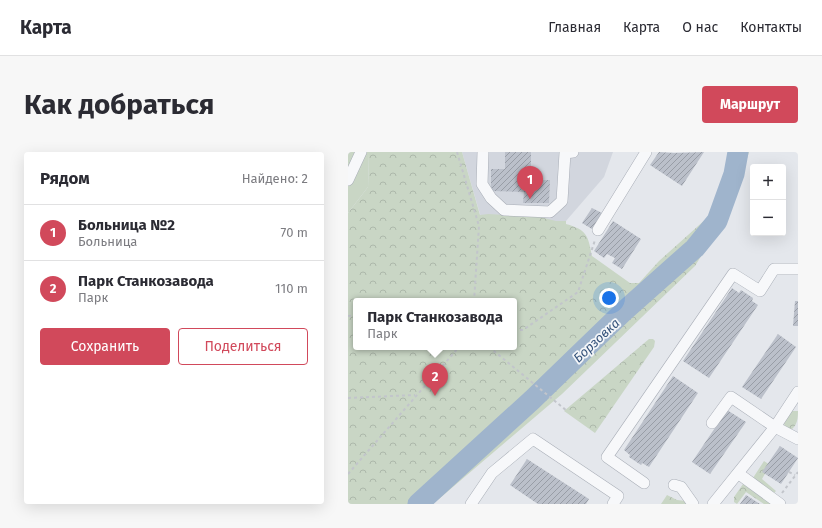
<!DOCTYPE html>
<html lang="ru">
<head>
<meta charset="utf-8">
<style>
  :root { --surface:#fff; --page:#f7f7f7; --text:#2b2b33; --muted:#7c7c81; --line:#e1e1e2; --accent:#d1495b }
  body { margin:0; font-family:"Fira Sans",sans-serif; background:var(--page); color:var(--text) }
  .controls { position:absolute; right:12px; top:12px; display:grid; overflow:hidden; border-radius:4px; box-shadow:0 4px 16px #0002 }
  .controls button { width:36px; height:36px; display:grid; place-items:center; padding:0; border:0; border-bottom:1px solid var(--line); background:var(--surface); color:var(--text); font:20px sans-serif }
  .you { position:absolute; left:261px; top:146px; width:14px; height:14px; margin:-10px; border:3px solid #fff; border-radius:50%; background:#1a73e8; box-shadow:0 0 0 6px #1a73e833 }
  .badge { display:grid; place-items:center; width:26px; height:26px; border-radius:50%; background:var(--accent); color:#fff; font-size:13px; font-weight:700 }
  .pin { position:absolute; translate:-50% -33px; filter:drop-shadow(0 1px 2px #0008) }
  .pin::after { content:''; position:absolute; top:21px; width:14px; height:12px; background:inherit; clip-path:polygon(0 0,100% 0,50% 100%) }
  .popup { position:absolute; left:5px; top:146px; width:164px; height:52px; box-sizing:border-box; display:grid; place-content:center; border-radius:4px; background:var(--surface); filter:drop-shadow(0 1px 3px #0005); font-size:13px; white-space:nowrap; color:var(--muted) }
  .popup b { font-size:15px; color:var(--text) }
  .popup::after { content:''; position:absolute; left:50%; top:100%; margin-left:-8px; border:8px solid transparent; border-top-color:var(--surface) }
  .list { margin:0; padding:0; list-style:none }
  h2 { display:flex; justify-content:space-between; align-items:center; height:52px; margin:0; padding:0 16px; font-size:17px }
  h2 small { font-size:13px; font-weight:400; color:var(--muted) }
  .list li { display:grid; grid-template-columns:26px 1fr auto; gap:12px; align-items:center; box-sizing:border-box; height:56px; padding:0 16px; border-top:1px solid var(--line) }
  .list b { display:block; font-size:15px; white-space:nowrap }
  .list p { margin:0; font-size:13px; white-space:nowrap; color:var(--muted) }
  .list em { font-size:13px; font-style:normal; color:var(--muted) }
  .actions { display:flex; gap:8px; padding:12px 16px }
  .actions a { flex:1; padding:9px 0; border:1px solid var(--accent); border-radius:4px; text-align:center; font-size:14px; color:var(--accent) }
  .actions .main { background:var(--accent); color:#fff }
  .map { position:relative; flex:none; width:450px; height:352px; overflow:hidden; border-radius:4px }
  header { display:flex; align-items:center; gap:24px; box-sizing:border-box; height:56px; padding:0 20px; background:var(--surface); border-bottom:1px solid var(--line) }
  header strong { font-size:19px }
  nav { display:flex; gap:22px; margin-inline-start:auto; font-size:14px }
  .intro { display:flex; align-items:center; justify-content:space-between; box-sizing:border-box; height:96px; padding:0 24px }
  h1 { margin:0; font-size:28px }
  .button { padding:10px 18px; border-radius:4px; background:var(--accent); color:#fff; font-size:14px; font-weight:700 }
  main { display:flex; gap:24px; padding:0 24px }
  aside { flex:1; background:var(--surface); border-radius:4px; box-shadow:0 4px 16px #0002 }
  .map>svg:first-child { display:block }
</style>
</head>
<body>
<header>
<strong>Карта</strong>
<nav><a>Главная</a><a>Карта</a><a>О нас</a><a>Контакты</a></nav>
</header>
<div class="intro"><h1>Как добраться</h1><a class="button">Маршрут</a></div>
<main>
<aside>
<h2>Рядом<small>Найдено: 2</small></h2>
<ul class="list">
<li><span class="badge">1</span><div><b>Больница №2</b><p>Больница</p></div><em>70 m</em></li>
<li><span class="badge">2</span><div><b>Парк Станкозавода</b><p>Парк</p></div><em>110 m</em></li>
</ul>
<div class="actions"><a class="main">Сохранить</a><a>Поделиться</a></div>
</aside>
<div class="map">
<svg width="450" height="352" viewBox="0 0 450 352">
  <defs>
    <pattern id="forest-crowns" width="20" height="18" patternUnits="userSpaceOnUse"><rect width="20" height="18" fill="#c9d6c5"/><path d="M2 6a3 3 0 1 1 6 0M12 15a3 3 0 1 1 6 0" fill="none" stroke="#adb8ab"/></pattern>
    <pattern id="building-hatch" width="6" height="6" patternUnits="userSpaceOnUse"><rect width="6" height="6" fill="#bbc0ca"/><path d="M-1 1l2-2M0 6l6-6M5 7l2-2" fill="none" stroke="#989da6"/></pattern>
  </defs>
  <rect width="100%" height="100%" fill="#e4e7ec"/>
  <path fill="#d2d6de" d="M114,0H265L256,25L218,69H134Z"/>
  <g fill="url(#forest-crowns)" fill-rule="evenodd">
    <path d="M21,0H114L132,63L140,62L192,65L208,69H218V72C239,78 240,83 244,104L282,131H291L311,109L359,66L383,23L382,0H401L384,54L347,114L214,242L85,352H0V61L20,35ZM8,149H166V195H8Z"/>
    <path d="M301,187H305L307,189L306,195L247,281L216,259Z"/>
    <path d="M444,259H450C450,270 448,276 438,281L436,271Z"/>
    <path d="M416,309L422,313L414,327L428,339L425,342L403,329Z"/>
    <path d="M395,332L422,351V352H416L398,340L389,352L386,350V345Z"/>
    <path d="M319,343L329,348L338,349L339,352H313Z"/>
  </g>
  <path fill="#c9d6c5" d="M0,0H21L20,35L0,61Z"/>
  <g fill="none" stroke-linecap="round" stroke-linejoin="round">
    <path stroke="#9fb4cc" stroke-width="21" d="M70,352L184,248L275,160L347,96L369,69L386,22L390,0"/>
  </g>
  <g fill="url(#building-hatch)">
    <path d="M157,0H183V28H202L201,51H175L176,40L143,39V17H157Z"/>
    <path d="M311,0L326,1L356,0L334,34L302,13Z"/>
    <path d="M244,56L254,61L244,77L234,71Z"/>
    <path d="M265,69L293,87L274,117L264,111L267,106L259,102L256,106L246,99Z"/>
    <path d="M384,136L391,141L393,138L405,146L404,149L410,153L361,226L335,209Z"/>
    <path d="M447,149H450V174H445Z"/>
    <path d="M430,182L448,195L413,247L394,235Z"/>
    <path d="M325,224L350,241L301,315L294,311L293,313L281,305L282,303L276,298Z"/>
    <path d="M379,258L398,270L362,322L344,310Z"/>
    <path d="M432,294L450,306L433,332L414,320Z"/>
    <path d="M179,307L241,347L238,352H190L162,333Z"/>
    <path d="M398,343L412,352H392Z"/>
  </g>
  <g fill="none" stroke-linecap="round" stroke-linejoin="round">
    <g stroke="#a9aeb7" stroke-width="12">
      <g id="minor">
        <path d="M135,0L134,32L143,46L156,58L202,60L214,49L217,1L225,0"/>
        <path d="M0,28L13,0"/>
        <path d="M250,78L298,0"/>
        <path d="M364,271L383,245L427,275L450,287"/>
        <path d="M391,322L432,352"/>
        <path d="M296,331L259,305L385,122L412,139L426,117H450"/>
        <path d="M326,333L333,335L345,352"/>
        <path d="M123,352L144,321L185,287L270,344L265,352"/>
        <path d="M365,352L427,275L450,240"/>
      </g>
    </g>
    <g stroke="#c2c5cb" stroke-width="2" stroke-dasharray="3 3" stroke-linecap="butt">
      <path d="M109,0L131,74L126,149"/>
      <path d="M116,149L126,148"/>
      <path d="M0,164L8,163"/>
      <path d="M166,178H175L230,140L247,88"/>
      <path d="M141,195L219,259"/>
      <path d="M0,246L67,243"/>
      <path d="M441,320L447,323"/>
      <path d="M0,322L111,195"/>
      <path d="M434,341L450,320"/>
    </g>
    <use href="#minor" stroke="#f7f8fa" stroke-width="11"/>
  </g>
  <g text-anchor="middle" stroke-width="3.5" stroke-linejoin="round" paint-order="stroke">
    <g font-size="13" font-style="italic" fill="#34527a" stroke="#f4f6f9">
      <text transform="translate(248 188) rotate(-43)" y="5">Борзовка</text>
    </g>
  </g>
</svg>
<div class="controls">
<button>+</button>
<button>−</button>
</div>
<div class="you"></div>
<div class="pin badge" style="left:182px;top:47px">1</div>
<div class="pin badge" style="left:87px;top:244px">2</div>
<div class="popup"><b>Парк Станкозавода</b>Парк</div>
</div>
</main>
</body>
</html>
